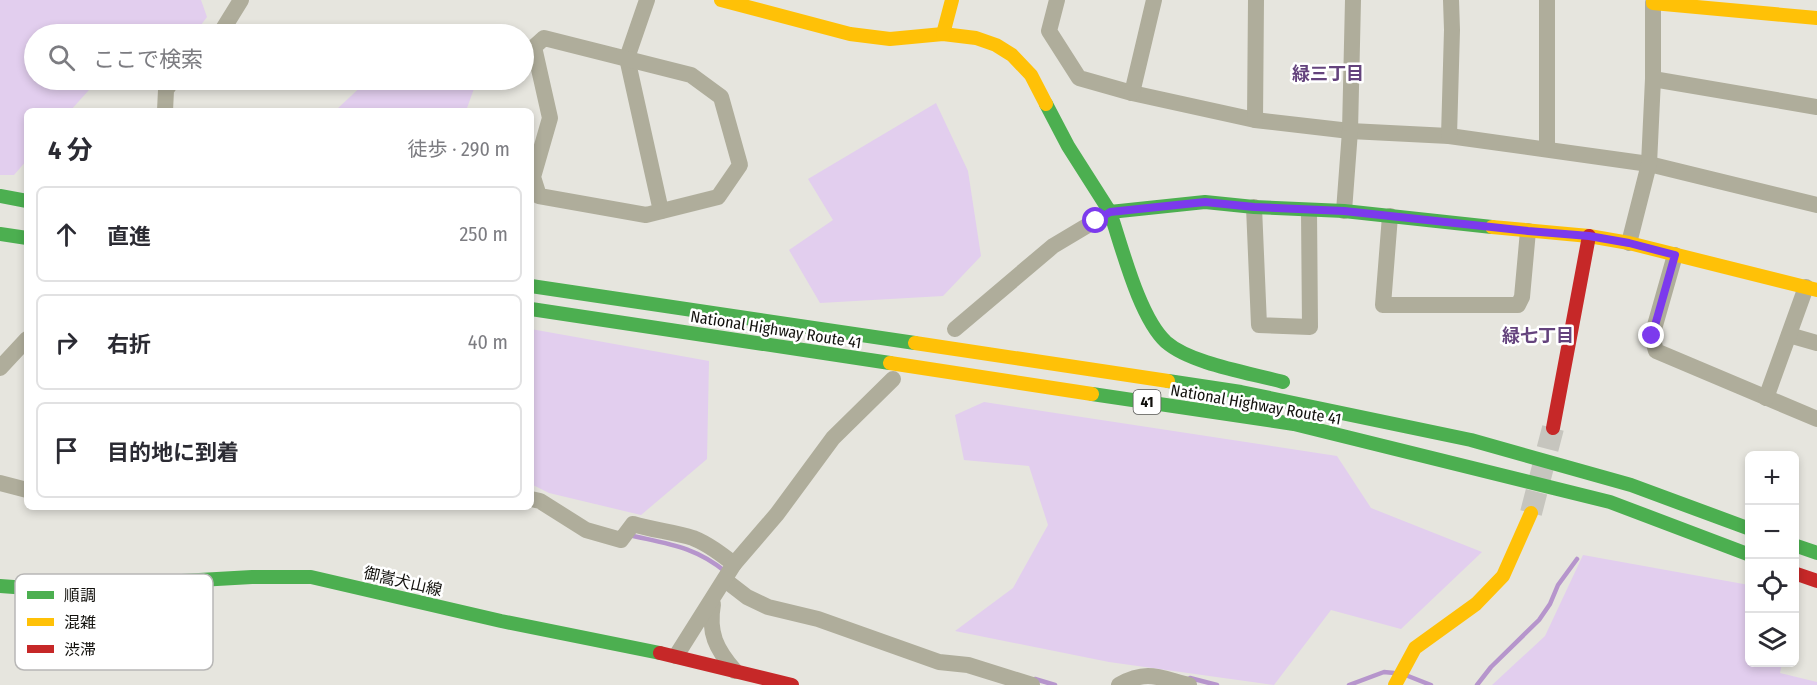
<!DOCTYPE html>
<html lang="ja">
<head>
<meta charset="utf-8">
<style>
  :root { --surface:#fff; --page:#f7f7f7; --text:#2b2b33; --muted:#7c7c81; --line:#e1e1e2 }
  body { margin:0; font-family:"Fira Sans Condensed","Noto Sans JP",sans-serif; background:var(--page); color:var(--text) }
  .controls { position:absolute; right:18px; bottom:18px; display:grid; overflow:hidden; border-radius:9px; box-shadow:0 3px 9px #0003 }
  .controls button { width:54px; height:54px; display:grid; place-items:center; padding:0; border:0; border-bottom:2px solid var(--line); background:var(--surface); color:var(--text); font:30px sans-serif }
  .stop { position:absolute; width:18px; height:18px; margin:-14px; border:4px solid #7c3aed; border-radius:50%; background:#fff }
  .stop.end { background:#7c3aed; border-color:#fff; box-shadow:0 2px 6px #0008 }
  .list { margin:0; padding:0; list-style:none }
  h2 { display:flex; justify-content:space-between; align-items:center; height:78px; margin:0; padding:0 24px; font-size:26px }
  h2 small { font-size:20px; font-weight:400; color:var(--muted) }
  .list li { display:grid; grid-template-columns:39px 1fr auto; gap:18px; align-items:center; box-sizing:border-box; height:96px; margin:0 12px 12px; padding:0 12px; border:2px solid var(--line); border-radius:9px }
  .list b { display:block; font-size:22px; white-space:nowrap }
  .list em { font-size:20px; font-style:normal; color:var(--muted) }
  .icon { flex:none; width:33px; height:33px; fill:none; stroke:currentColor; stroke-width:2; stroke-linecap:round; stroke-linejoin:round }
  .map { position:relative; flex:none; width:1817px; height:685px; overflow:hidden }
  .search { position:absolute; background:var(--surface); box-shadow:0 3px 9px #0003; left:24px; top:24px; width:510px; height:66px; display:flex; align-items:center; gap:15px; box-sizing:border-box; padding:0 21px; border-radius:33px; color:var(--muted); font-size:22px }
  .panel { position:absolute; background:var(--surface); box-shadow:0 3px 9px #0003; left:24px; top:108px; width:510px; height:402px; border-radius:9px }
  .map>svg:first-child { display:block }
</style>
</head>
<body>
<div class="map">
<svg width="1817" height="685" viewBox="0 0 1817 685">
  <rect width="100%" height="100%" fill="#e6e5de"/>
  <g fill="#e2ceee">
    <path d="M0,0H201L207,17L194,34H34V80H98L70,111H27V160L14,175H0Z"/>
    <path d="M368,80H477L466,111H335Z"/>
    <path d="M936,103L968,171L981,256L943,296L820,303L789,250L833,220L808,179Z"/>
    <path d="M531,329L709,361L707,459L641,515L549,493L531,484Z"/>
    <path d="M984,402L1337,456L1371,508L1482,552L1401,629L1331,610L1274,685L1109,662L955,631L1013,588L1048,525L1029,466L964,460L955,415Z"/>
    <path d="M1583,555L1749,585L1750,662L1782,663L1780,673L1817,682V685H1492L1545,636Z"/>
  </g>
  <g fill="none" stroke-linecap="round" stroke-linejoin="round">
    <g stroke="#b695cc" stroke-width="4.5">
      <path d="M629,535C668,544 694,546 726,572"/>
      <path d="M1408,676L1431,685"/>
      <path d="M1190,678L1217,685"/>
      <path d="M1035,679L1055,685"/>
      <path d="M1349,685L1384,672L1394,673"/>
      <path d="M1477,685L1491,667L1539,620L1550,604L1558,585L1577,559"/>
    </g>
    <path stroke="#c6c5be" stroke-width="22" stroke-dasharray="22 11" stroke-linecap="butt" d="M1531,513L1553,428"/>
    <g stroke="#afad9b" stroke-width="16">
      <path d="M647,0L627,58L661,211"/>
      <path d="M1057,0L1049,31L1079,78L1132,93L1255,120L1350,131L1449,136L1649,164L1817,205"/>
      <path d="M220,34L241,0"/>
      <path d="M544,38L691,75L721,97L740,165L718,197L646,215L539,196L533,177L550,118L534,47Z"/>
      <path d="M1653,79L1817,107"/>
      <path d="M1132,93L1154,0"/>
      <path d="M165,111L166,90L173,80"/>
      <path d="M1255,120L1256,0"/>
      <path d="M1449,136L1452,30L1451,0"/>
      <path d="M1547,149V0"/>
      <path d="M1254,207L1259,325L1310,327L1309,211"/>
      <path d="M1344,211L1350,131L1353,0"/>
      <path d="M1390,216L1383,305H1518L1522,297L1528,231"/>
      <path d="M1629,243L1649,164L1653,79V3"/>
      <path d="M1675,255L1652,336L1656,351L1817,419"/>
      <path d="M955,329L1053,246L1110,212"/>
      <path d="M1789,335L1817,343"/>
      <path d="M0,368L27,339"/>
      <path d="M1766,398L1806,287"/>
      <path d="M0,483L27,490"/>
      <path d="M531,499L540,501L586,530L621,540L633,524C652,530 675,532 693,538C708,544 721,554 734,564"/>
      <path d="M725,580L747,597L768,607L818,619L939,662L968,665L1032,685"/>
      <path d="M713,604C708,633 716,649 735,671"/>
      <path d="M676,656L734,564L777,514L833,438L893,379"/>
      <path d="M1119,685C1147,669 1160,678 1189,685"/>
    </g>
    <g stroke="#4caf50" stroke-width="14">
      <path d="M1046,104L1068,146L1110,212L1205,202L1254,207L1344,211L1492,227"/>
      <path d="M0,196L27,201"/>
      <path d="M1110,212C1122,247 1139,317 1166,342C1191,364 1251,373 1283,382"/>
      <path d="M0,234L27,238"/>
      <path d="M531,286L915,343"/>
      <path d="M531,309L890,363"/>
      <path d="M1168,381L1241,392L1471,440L1631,485L1750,529"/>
      <path d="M1092,394L1294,424L1610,502L1750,555"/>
      <path d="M1794,545L1817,553"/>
      <path d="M0,586L41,589L252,577H311L501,621L660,653"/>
    </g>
    <g stroke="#ffc107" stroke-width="14">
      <path d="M721,0L850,34L890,39L943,34L976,38L996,45L1012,55L1031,75L1046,104"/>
      <path d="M1653,0V3L1817,18"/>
      <path d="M943,34L952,0"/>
      <path d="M1492,227L1589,236L1629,243L1817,290"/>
      <path d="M915,343L1168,381"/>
      <path d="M890,363L1092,394"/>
      <path d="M1395,685L1415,648L1476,604L1503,576L1531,513"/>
    </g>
    <g stroke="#c62828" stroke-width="14">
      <path d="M1553,428L1589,236"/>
      <path d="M1794,573L1817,581"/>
      <path d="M660,653L792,685"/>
    </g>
  </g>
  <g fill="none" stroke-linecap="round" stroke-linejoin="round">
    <path stroke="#7c3aed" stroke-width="8" d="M1096,221L1110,212L1205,202L1254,207L1344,211L1528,231L1589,236L1629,243L1675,255L1652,336"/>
  </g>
  <g text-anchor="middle" stroke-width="5" stroke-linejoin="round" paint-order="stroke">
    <rect fill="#fff" stroke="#585855" stroke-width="1.5" x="1133.5" y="390" width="27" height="24" rx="4.5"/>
    <g font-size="15" font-weight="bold" fill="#11100c">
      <text x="1147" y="407">41</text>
    </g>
    <g font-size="16" fill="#11100c" stroke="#fff">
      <text transform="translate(776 329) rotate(9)" y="6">National Highway Route 41</text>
      <text transform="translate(1256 404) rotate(10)" y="6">National Highway Route 41</text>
      <text transform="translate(403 581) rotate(13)" y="6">御嵩犬山線</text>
    </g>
    <g font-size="18" font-weight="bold" fill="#64437d" stroke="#fff">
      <text x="1328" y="80">緑三丁目</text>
      <text x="1538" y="342">緑七丁目</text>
    </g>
  </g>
  <rect x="15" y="574" width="198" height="96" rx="9" fill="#fff" stroke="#b8b7b6" stroke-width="1.5"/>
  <rect x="27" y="591" width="27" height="8" fill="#4caf50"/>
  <rect x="27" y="618" width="27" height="8" fill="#ffc107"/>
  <rect x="27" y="645" width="27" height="8" fill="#c62828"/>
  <g font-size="16" fill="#11100c">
    <text x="64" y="601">順調</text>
    <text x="64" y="628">混雑</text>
    <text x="64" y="655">渋滞</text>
  </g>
</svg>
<div class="controls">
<button>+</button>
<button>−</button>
<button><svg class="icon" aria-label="locate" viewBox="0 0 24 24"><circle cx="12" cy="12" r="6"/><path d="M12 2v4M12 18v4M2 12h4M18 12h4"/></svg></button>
<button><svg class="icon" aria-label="layers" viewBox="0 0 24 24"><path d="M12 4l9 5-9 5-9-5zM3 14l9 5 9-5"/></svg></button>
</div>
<div class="stop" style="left:1096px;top:221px"></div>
<div class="stop end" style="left:1652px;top:336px"></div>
<div class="search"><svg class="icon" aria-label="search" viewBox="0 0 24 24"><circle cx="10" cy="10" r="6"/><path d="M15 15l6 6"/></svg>ここで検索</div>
<section class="panel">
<h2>4 分<small>徒歩 · 290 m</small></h2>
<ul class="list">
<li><svg class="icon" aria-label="ahead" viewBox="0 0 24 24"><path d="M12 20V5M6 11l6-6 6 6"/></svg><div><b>直進</b></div><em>250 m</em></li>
<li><svg class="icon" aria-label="right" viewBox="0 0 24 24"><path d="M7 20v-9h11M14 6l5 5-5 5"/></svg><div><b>右折</b></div><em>40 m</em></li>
<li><svg class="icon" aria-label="arrive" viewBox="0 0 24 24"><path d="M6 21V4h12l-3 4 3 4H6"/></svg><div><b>目的地に到着</b></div></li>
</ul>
</section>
</div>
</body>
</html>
